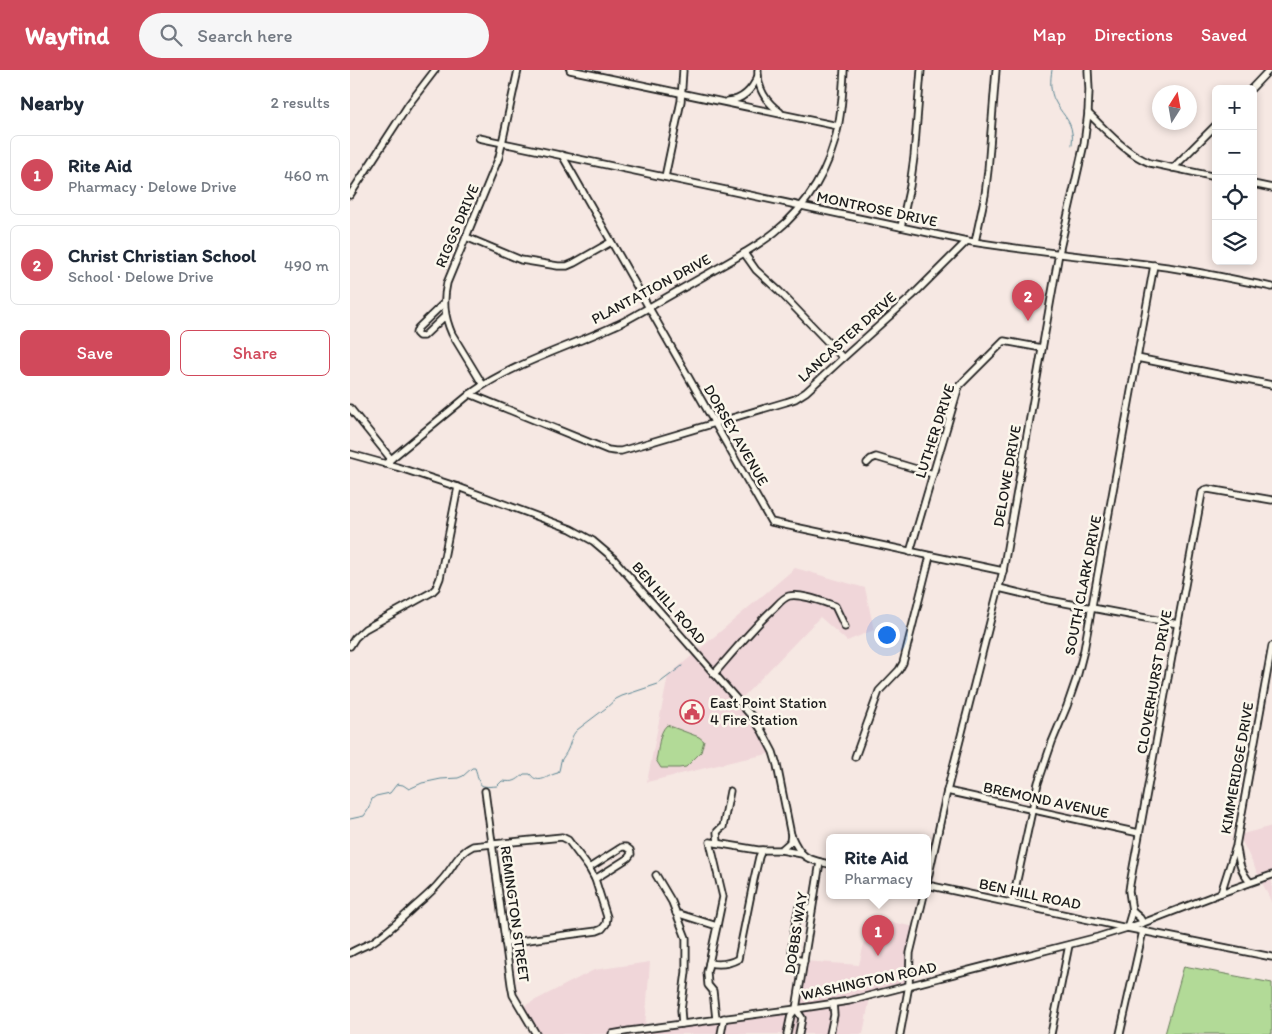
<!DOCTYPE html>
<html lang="en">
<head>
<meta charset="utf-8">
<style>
  :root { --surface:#fff; --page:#f6f6f7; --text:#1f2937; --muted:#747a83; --line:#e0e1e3; --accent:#d1495b }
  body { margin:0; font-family:Itim,sans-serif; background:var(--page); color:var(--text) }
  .controls { position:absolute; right:15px; top:15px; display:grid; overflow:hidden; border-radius:8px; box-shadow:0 2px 8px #0003 }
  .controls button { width:45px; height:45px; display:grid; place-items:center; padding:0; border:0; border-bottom:1px solid var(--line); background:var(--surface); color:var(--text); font:25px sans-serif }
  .compass { position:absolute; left:802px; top:15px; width:45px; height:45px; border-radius:50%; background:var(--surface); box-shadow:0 2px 8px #0003; rotate:11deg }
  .you { position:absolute; left:536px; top:564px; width:18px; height:18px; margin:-12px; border:4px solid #fff; border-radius:50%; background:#1a73e8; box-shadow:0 0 0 8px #1a73e833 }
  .badge { display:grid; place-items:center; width:32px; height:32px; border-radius:50%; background:var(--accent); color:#fff; font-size:16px; font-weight:700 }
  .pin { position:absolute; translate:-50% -41px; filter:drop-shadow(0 1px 2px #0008) }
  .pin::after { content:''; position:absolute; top:26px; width:18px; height:15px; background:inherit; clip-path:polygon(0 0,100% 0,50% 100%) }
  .popup { position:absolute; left:476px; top:764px; width:105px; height:65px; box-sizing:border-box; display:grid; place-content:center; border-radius:8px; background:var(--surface); filter:drop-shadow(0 1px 4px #0005); font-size:16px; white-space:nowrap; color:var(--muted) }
  .popup b { font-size:19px; color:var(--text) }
  .popup::after { content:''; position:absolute; left:50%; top:100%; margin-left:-10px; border:10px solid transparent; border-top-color:var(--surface) }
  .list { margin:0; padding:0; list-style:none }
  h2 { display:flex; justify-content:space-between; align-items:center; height:65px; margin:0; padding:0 20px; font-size:21px }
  h2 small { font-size:16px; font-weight:400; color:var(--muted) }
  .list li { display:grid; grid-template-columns:32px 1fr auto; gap:15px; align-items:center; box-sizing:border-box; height:80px; margin:0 10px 10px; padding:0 10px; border:1px solid var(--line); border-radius:8px }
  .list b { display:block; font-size:19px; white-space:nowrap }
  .list p { margin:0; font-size:16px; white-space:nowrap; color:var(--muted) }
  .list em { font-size:16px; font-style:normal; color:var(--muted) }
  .actions { display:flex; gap:10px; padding:15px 20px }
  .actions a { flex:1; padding:11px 0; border:1px solid var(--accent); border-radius:8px; text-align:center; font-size:18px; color:var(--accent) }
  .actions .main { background:var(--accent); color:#fff }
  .icon { flex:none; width:28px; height:28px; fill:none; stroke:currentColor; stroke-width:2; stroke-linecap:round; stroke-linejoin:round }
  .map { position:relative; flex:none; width:922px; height:964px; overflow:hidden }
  header { display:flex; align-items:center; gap:30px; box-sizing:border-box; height:70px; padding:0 25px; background:var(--accent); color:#fff }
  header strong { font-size:24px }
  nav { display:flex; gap:28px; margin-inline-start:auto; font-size:18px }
  .search { width:350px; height:45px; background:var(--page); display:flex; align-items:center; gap:12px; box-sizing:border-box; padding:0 18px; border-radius:28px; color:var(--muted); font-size:19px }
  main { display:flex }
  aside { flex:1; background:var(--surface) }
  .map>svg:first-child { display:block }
</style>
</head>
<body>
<header>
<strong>Wayfind</strong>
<div class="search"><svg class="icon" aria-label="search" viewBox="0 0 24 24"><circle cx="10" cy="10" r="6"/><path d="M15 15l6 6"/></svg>Search here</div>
<nav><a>Map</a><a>Directions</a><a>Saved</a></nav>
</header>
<main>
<aside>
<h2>Nearby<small>2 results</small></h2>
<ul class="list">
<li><span class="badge">1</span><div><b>Rite Aid</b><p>Pharmacy · Delowe Drive</p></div><em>460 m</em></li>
<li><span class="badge">2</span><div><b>Christ Christian School</b><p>School · Delowe Drive</p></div><em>490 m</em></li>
</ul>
<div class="actions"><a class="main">Save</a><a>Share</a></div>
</aside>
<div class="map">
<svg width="922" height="964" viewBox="0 0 922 964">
  <rect width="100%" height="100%" fill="#f6e8e3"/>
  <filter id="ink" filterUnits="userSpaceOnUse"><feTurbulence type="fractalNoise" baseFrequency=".02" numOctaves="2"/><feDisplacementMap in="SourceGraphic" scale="10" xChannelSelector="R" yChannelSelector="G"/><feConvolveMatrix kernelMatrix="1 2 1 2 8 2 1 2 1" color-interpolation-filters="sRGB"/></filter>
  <g filter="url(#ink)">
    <g fill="#f0d6d9">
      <path d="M445,498L515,518L524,560L497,571L470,547L391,629L409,652L424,683L389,690L297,712L318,606Z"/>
      <path d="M922,756V833L889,765Z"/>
      <path d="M520,848L566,857L560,883L561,916L520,927L513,964H188L172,937L244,900L300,892L295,958L447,936L454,891L509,895Z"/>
    </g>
    <g fill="#b2da97" stroke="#677b5a">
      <path d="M317,655L349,667L354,671L351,682L336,697L329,698H311L306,690C309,680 308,663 317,655Z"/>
      <path d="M834,896L922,913V964H815Z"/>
    </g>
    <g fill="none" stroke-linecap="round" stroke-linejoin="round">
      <g stroke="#5a8694" stroke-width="1">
        <path d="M702,0C700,10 700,22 705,31C710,42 721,50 722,63C723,66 722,71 722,75"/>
        <path d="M0,749L14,746L18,740L22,729L26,726L40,723L47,714L53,715L59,719L72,713L91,709L108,708L113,706L122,698H125C131,714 125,718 147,716L152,711C164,712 165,712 174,704H180C189,716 197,705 208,703C210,699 210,695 211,691C213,687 216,684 218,679C221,672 221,666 227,660L256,638L266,629L272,626L308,614L332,596"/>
      </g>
      <g stroke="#1c1c1c" stroke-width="9">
        <g id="minor">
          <path d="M220,0L488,56"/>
          <path d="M408,0C407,18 416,32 430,42"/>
          <path d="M901,19L919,0"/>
          <path d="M378,31C393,30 402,20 408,6"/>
          <path d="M738,43C757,61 775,83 800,93L866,107"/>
          <path d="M129,68L617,171C678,181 740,187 802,195C842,200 882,209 922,217"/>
          <path d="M212,85L421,452L653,501"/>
          <path d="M823,98L866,55"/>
          <path d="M315,107L331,31L333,0"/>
          <path d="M903,114L922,118"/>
          <path d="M0,125L59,34L85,0"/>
          <path d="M551,157L560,116L564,87L571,0"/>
          <path d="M116,167L171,190L208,196H217L224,193L261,172"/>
          <path d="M625,172L635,125L638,100L646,0"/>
          <path d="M394,183L406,200L429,221L493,288"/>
          <path d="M94,233L68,258L66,263L69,266H74L95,246"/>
          <path d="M787,288L922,315"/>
          <path d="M133,315L102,264C94,246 93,231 97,213L149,87L168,0"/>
          <path d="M120,324L258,380L265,381H271L436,332L445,329L456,322L493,288L562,226L617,171"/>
          <path d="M0,338L41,389"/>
          <path d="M0,384L47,397L108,417L221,459L243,471L263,488L404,649L412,661L423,682L427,695L441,765C451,788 456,789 479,794"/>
          <path d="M517,393L521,389L526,387L583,404"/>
          <path d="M35,394L120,324C164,293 216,278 264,256C274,252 282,247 291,242C312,230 333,218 354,206C378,192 404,179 425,162C458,136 480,98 488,57C492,38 493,19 494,0"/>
          <path d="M560,482L609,316L654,271L692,278"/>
          <path d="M649,518L699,530L828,554"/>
          <path d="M0,576L5,568L15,559L82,522L86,518L90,508L108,417"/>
          <path d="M364,604C383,582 401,560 421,541C427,536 432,528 439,526C451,523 473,532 485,536L495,557"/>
          <path d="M505,687L529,621L549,600L553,593L580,486"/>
          <path d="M135,721L161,914L163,925L186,964"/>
          <path d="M597,721L789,763"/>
          <path d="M441,765L440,772L431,780L452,784"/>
          <path d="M368,773L367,762L371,758L373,757L380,721"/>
          <path d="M887,778C889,792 890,801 900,812"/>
          <path d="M239,798L272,777H276L280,780L281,784L278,788L245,809"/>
          <path d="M306,805L322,832L336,868V902L331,940L332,954"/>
          <path d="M577,813L597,721L653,501L709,183L734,74L738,43L739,20L738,0"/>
          <path d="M577,815L777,858L922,887"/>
          <path d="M871,823L886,776L922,576"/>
          <path d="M662,833L688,713L702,672L717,636L727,607L734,580L804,195"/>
          <path d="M782,841L790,848L793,853"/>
          <path d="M326,843L367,856L359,893C369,895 379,894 388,889L404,809L409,787L412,780"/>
          <path d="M367,856L373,827L360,772L408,780H431"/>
          <path d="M777,858L782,841L779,821L780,814L852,423L854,420L858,419L922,430"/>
          <path d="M0,883C7,879 14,876 21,873C37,863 51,849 65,836C74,828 83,821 90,812C103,799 106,784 123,776L212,767L218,770L239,798L245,809L257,847L256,854L252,859L247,861L155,873"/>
          <path d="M454,891C450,890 445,890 443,886C439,879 447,846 449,837L462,839"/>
          <path d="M359,893L357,902L358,915L363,921L366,949"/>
          <path d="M446,939L452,948L449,964"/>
          <path d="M262,964L279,961L446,939L499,931L748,867L793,853L871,823L922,805"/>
          <path d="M371,964L374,948"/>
          <path d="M437,964L441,945L446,939L470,792"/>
          <path d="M480,964L484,945L483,933"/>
          <path d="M550,964L559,915L560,883L574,825"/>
          <path d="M701,964L719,875"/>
          <path d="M770,964L793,861"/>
        </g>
      </g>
      <use href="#minor" stroke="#fbf7ec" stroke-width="5.5"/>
    </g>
  </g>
  <defs>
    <g id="civic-ring" transform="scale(1.25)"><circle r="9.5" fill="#fbf7ec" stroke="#d1495b" stroke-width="1.5"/><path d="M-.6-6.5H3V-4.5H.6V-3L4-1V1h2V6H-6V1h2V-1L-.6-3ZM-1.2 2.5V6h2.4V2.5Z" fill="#d1495b"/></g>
  </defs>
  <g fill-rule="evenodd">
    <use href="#civic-ring" x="342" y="642"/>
  </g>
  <g text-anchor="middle" stroke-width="5" stroke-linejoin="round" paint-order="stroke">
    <g font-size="15" fill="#1c1c1c" stroke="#fbf7ec">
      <text transform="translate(527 139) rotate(12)" y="5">MONTROSE DRIVE</text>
      <text transform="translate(107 156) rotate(-67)" y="5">RIGGS DRIVE</text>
      <text transform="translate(301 219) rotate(-28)" y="5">PLANTATION DRIVE</text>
      <text transform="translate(497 267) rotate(-42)" y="5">LANCASTER DRIVE</text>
      <text transform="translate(585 361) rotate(-72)" y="5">LUTHER DRIVE</text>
      <text transform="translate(386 365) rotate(60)" y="5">DORSEY AVENUE</text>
      <text transform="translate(657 406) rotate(-80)" y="5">DELOWE DRIVE</text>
      <text transform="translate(733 515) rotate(-79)" y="5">SOUTH CLARK DRIVE</text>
      <text transform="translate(319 533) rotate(49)" y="5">BEN HILL ROAD</text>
      <text transform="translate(804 612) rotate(-80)" y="5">CLOVERHURST DRIVE</text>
      <text transform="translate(887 698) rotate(-80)" y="5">KIMMERIDGE DRIVE</text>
      <text transform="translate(696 730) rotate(12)" y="5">BREMOND AVENUE</text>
      <text transform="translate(680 824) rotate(12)" y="5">BEN HILL ROAD</text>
      <text transform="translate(165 844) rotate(82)" y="5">REMINGTON STREET</text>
      <text transform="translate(446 863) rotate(-81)" y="5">DOBBS WAY</text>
      <text transform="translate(519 911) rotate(-12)" y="5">WASHINGTON ROAD</text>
    </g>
    <g font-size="15" fill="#1c1c1c" stroke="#fbf7ec" text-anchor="start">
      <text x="360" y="638">East Point Station<tspan x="360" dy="17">4 Fire Station</tspan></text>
    </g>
  </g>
</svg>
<div class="controls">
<button>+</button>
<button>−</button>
<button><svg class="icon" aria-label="locate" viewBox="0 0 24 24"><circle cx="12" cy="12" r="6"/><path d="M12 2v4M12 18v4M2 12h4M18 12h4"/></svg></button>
<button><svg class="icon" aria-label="layers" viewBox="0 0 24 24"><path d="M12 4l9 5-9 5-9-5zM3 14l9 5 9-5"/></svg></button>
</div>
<svg class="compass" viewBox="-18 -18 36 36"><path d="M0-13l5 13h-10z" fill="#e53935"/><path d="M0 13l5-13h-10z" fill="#747a83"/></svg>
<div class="you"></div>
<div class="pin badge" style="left:528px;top:886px">1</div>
<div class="popup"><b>Rite Aid</b>Pharmacy</div>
<div class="pin badge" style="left:678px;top:251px">2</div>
</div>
</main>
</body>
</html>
